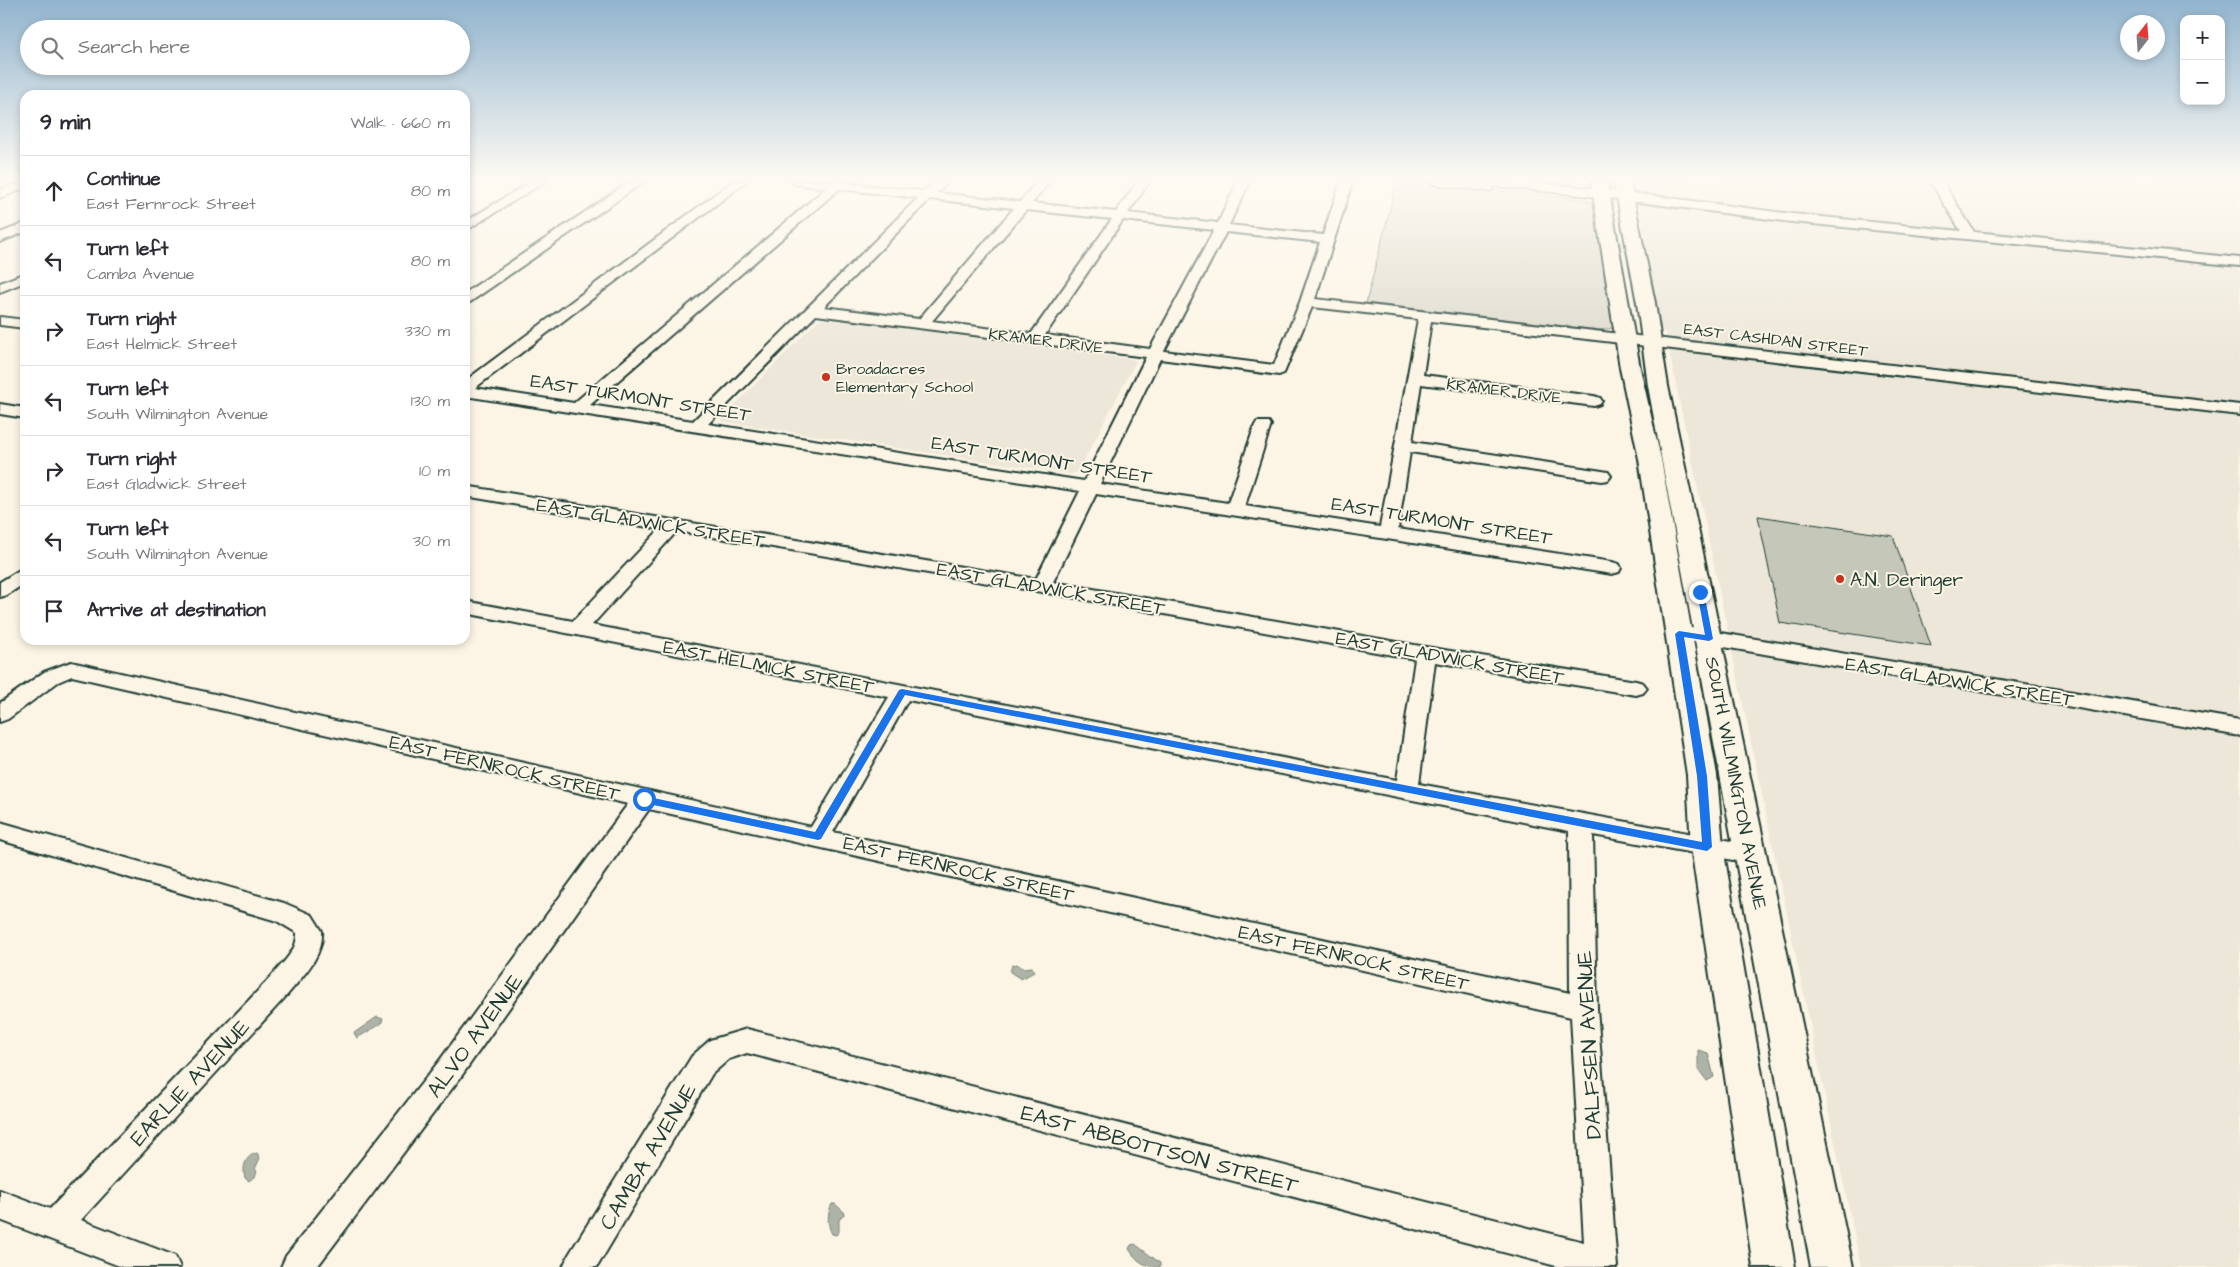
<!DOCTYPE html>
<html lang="en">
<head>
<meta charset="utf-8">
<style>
  :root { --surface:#fff; --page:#f2f2f3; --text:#2b2b33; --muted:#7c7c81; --line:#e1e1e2 }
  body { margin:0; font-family:"Architects Daughter",sans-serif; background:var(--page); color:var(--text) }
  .controls { position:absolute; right:15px; top:15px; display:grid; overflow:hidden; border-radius:10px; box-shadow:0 2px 8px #0003 }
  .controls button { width:45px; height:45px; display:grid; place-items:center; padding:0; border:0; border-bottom:1px solid var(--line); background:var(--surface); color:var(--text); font:25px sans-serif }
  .compass { position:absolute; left:2120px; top:15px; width:45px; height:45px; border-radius:50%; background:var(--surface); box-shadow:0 2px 8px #0003; rotate:17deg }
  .stop { position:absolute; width:15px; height:15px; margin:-11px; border:4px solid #1a73e8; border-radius:50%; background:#fff }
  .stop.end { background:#1a73e8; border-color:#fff; box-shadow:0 1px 5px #0008 }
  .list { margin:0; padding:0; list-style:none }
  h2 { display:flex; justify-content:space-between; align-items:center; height:65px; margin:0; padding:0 20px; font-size:21px }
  h2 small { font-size:16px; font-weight:400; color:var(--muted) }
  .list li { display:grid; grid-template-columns:32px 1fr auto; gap:15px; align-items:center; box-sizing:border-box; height:70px; padding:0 20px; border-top:1px solid var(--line) }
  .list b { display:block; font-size:19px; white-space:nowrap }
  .list p { margin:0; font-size:16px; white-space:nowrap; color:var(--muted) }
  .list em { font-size:16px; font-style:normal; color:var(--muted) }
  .icon { flex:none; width:28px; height:28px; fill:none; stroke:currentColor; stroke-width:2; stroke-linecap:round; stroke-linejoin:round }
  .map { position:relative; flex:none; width:2240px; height:1267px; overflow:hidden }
  .search { position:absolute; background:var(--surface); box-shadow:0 2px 8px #0003; left:20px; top:20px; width:450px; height:55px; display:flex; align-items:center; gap:12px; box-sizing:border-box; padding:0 18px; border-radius:28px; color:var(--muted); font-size:19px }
  .panel { position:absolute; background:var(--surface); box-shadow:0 2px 8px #0003; left:20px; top:90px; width:450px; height:555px; border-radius:15px }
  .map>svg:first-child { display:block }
</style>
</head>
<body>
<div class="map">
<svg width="2240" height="1267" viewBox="0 0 2240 1267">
  <rect width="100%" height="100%" fill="#fcf5e5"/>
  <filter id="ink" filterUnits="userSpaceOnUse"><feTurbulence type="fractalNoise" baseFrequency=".02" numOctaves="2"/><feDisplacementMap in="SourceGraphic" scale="10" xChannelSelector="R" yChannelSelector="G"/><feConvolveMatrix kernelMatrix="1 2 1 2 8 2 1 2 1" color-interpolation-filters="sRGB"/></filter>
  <g filter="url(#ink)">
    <g fill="#ece7d8">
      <path d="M1508,181H1589L1590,186L1584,189Z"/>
      <path d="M1633,181H2240V1267H1861L1665,332L1661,329L1649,271H1652Z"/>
      <path d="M828,318L1132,359L1136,361L1078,472L1071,474L725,422L721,419L818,320Z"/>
    </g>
    <path fill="#dcdacc" stroke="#7e8c80" d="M1397,181L1581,199L1593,202L1613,328L1599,330L1366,303Z"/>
    <g fill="#aeb3a7" stroke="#758479">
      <path d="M1017,964L1023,968L1032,967L1034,972L1021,979L1010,972L1012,965Z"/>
      <path d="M377,1017L383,1019L381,1024L357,1038L354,1033Z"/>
      <path d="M1698,1050L1708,1053L1714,1077L1707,1081L1698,1069Z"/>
      <path d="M257,1153L260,1158L255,1169L257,1171L255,1176L249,1181L245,1178C242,1167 245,1156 257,1153Z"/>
      <path d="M832,1204H835L843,1211L844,1215L839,1220V1232L836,1235L832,1234C827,1225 827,1214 832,1204Z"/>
      <path d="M1135,1244L1160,1263V1267C1144,1267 1137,1261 1129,1249L1131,1245Z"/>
    </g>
    <path fill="#c5c7b9" stroke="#1f3d34" d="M1758,516L1893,536L1931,646L1780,623Z"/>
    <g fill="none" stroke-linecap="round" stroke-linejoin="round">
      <g stroke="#1f3d34" stroke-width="4">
        <g id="minor">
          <path d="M25,181V188L0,198V190Z"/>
          <path d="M532,181H546L465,231V222Z"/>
          <path d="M631,181H645L470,302L465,303V293Z"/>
          <path d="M733,181H747L475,388L574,403L826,188L796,184L790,181H847L845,183L925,191L935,181H948L937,193L1020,202L1038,181H1050L1032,203L1116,212L1138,181H1150L1128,213L1218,223L1238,181H1250L1229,225L1323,235L1340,184L1342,182L1349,181L1352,184L1315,299L2240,405V415L1431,321L1423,375L1594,396L1600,398L1602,401L1600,404L1594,406L1421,384L1412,442L1602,471L1608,472L1611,476L1608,480L1602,481L1410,452L1398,529L1612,562L1619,564L1621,568L1619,572L1612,574L1096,494L1053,582L1426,647L1636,681L1643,683L1647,688L1643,693L1636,695L1435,662L1419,784L1759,846L1762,853L1759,860L1750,863L1593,835L1597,1008L1617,1267H1560L747,1053L729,1059L712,1074L597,1267H563L568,1256L692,1056L710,1040L747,1029L1584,1242L1571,1017L649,809L460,1078L317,1267H281L286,1256L440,1060L628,804L72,676L58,682L8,719L0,722V703L44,672L71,662L811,827L889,697L465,613V601L573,621L660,529L465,496V486L1036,579L1080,491L465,396V381ZM839,189L918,198L693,421L590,405ZM930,199L1014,208L919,319L824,307ZM1026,210L1112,219L1031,334L932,321ZM1123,220L1214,230L1150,349L1045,335ZM1226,232L1320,242L1300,302L1274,365L1164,351ZM1312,307L1418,319L1380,527L1245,506L1271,425L1269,422H1257L1255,425L1228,503L1100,484L1160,359L1279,375L1284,373ZM816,315L1146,357L1084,481L708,424ZM677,531L1042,592L1415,659L1397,780L592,625ZM908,700L1569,831L1570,993L833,832Z"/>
          <path d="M1427,181H1515L1601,189L1792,214L1961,231L1930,181H1942L1974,232L2240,258V266L1792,222L1601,197L1494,186L1493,189L1489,191L1433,184Z"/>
          <path d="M25,223V232L0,242V233Z"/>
          <path d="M25,273V282L0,292V283Z"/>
          <path d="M0,317L25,320V328L0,325Z"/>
          <path d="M0,404L25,408V418L0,414Z"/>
          <path d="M25,569V583L7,595L0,597V582L18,571Z"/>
          <path d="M1679,626L2240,720V736L1672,638L1669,633L1672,628Z"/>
          <path d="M0,822L284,903L312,915L322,931C324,955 303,976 288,994L81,1220L175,1256L180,1267H122L0,1220V1190L50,1209L270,978C280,965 298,951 297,933L277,921L0,840Z"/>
        </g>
      </g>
      <g stroke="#1f3d34" stroke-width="4">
        <g id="major">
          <path d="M1591,181H1607L1640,368L1661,459L1717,775L1723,847L1795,1267H1753L1691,847L1687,775L1639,459L1620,368Z"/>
          <path d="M1614,181H1630L1655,303L1668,386L1853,1267H1811L1648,386L1637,303Z"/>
        </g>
      </g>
      <use href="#minor" fill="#fcf5e5" fill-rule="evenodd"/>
      <use href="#major" fill="#fcf5e5" fill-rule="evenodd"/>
    </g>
  </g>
  <linearGradient id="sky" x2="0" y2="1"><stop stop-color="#91b4ce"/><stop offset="0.5" stop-color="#fefaf3"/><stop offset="1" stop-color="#fefaf3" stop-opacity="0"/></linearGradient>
  <rect width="2240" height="359" fill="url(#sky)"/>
  <path fill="#1a73e8" d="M1700,590L1704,592L1713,639L1709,641L1684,637L1707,776L1712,847L1707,851L905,695L821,839L818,840L644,803L640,799L644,796L815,832L899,690L902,689L1702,842L1697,776L1675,634L1679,631L1705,635L1697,592Z"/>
  <g fill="#c8321e" stroke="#fcf5e5" stroke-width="2">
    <circle cx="826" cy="377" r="5"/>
    <circle cx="1840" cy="579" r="5"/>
  </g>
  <g text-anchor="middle" stroke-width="4" stroke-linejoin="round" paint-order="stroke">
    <g font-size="16" fill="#1f3d34" stroke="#fcf5e5">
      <text transform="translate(1776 339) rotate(7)" y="6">EAST CASHDAN STREET</text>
      <text transform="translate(1046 340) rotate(7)" y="6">KRAMER DRIVE</text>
      <text transform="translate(1504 390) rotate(7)" y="6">KRAMER DRIVE</text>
    </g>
    <g font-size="16" fill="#1f3d34" stroke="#fcf5e5" text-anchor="start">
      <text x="836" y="374">Broadacres<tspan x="836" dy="18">Elementary School</tspan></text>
    </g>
    <g font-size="19" fill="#1f3d34" stroke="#fcf5e5">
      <text transform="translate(641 397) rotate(9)" y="7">EAST TURMONT STREET</text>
      <text transform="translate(1042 459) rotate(9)" y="7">EAST TURMONT STREET</text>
      <text transform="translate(1442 520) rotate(9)" y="7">EAST TURMONT STREET</text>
      <text transform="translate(651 522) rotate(9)" y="7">EAST GLADWICK STREET</text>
      <text transform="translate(1051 588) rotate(10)" y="7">EAST GLADWICK STREET</text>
      <text transform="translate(1450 657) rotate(10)" y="7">EAST GLADWICK STREET</text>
      <text transform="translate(769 666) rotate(11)" y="7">EAST HELMICK STREET</text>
      <text transform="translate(1960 681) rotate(9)" y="7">EAST GLADWICK STREET</text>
      <text transform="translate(505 767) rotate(13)" y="7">EAST FERNROCK STREET</text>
      <text transform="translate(1737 783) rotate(79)" y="7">SOUTH WILMINGTON AVENUE</text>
      <text transform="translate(959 868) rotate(13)" y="7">EAST FERNROCK STREET</text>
      <text transform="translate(1354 957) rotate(13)" y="7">EAST FERNROCK STREET</text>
    </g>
    <g font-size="19" fill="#1f3d34" stroke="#fcf5e5" text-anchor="start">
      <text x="1850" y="586">A.N. Deringer</text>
    </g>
    <g font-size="22" fill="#1f3d34" stroke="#fcf5e5">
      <text transform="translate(474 1035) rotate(-54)" y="8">ALVO AVENUE</text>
      <text transform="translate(1588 1045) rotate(-93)" y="8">DALFSEN AVENUE</text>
      <text transform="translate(189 1082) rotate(-47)" y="8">EARLIE AVENUE</text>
      <text transform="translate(1160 1148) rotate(15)" y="8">EAST ABBOTTSON STREET</text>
      <text transform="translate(647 1156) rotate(-59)" y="8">CAMBA AVENUE</text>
    </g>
  </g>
</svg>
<div class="controls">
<button>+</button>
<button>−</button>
</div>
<svg class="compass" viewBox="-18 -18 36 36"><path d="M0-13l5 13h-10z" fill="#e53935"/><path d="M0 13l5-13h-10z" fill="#7c7c81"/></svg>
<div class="stop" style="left:644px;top:799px"></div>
<div class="stop end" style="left:1700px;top:592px"></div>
<div class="search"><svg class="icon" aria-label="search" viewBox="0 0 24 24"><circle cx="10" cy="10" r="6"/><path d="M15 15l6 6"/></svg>Search here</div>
<section class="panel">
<h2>9 min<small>Walk · 660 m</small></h2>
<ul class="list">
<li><svg class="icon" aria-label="ahead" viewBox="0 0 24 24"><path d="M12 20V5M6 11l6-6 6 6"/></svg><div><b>Continue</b><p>East Fernrock Street</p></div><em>80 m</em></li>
<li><svg class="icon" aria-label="left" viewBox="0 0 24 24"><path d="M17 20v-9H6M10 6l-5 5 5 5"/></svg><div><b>Turn left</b><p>Camba Avenue</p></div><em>80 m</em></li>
<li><svg class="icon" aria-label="right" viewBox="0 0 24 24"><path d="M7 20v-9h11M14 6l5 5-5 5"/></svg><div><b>Turn right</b><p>East Helmick Street</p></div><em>330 m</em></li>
<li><svg class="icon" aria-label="left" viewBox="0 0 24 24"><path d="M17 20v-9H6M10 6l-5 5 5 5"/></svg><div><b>Turn left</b><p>South Wilmington Avenue</p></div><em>130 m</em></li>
<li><svg class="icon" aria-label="right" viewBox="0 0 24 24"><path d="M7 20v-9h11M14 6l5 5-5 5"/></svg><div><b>Turn right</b><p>East Gladwick Street</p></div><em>10 m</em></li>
<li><svg class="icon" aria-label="left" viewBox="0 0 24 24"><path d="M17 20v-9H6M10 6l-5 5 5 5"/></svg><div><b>Turn left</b><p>South Wilmington Avenue</p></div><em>30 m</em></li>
<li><svg class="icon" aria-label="arrive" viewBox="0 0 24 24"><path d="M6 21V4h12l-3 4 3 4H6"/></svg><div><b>Arrive at destination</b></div></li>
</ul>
</section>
</div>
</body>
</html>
